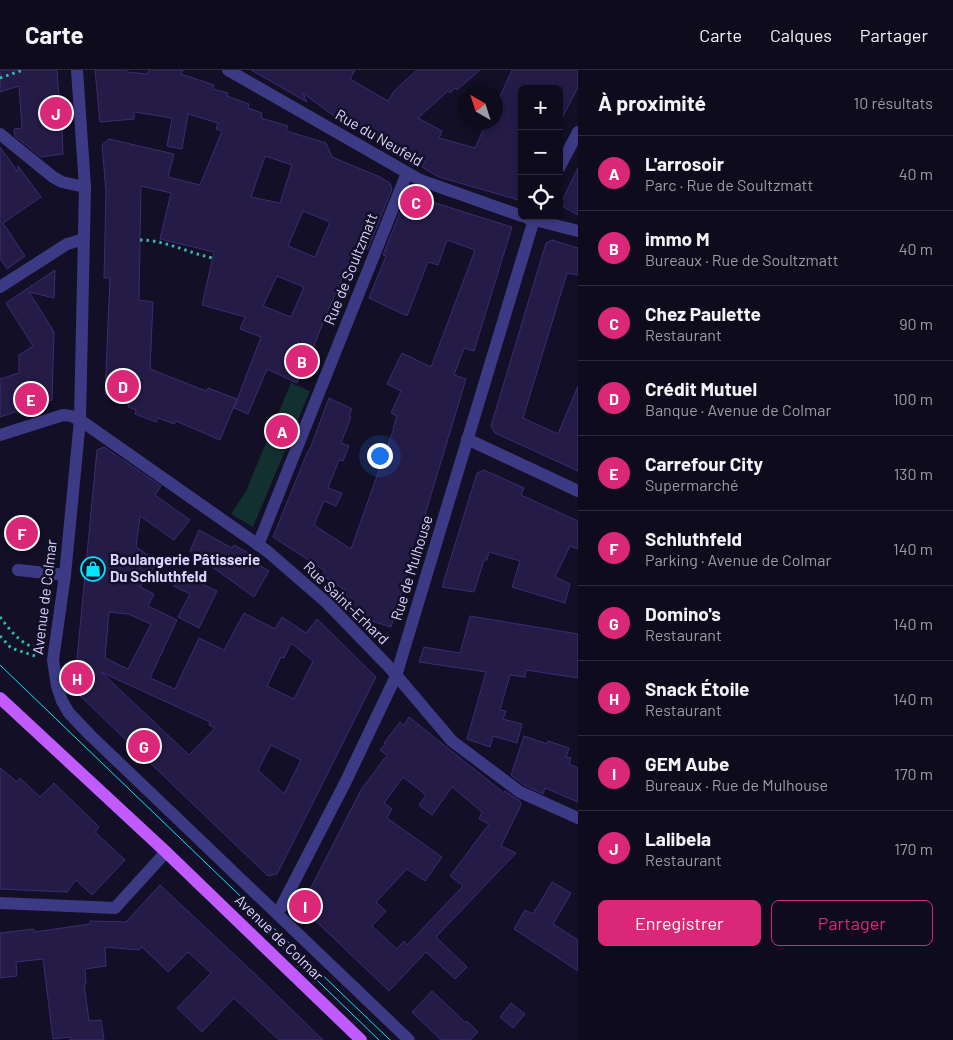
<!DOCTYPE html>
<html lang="fr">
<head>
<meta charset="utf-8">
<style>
  :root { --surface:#0e0b1c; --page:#171425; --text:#f1f3f6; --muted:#9b9ba3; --line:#2e2b3b; --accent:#db2777 }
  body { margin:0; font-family:Barlow,sans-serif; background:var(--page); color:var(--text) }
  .controls { position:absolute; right:15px; top:15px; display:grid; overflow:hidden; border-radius:8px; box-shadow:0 2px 8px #0003 }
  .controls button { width:45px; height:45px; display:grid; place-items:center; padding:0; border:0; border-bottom:1px solid var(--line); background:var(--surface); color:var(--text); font:25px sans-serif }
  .compass { position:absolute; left:458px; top:15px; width:45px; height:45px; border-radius:50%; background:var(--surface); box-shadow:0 2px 8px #0003; rotate:321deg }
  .you { position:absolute; left:379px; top:385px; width:18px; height:18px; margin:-12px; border:4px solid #fff; border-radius:50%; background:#1a73e8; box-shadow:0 0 0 8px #1a73e833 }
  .badge { display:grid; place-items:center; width:32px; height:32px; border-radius:50%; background:var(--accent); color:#fff; font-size:16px; font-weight:700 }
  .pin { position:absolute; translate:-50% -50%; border:2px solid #fff; box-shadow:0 1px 5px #0006 }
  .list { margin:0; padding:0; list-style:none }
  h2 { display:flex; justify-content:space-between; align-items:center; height:65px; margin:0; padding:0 20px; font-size:21px }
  h2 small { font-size:16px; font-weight:400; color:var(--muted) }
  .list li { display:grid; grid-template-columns:32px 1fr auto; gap:15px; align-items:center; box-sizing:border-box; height:75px; padding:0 20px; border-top:1px solid var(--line) }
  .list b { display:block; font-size:19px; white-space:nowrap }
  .list p { margin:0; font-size:16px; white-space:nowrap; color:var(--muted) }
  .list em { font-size:16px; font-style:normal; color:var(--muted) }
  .actions { display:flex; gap:10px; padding:15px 20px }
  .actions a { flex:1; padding:11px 0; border:1px solid var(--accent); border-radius:8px; text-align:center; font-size:18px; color:var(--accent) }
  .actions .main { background:var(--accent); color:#fff }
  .icon { flex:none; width:28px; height:28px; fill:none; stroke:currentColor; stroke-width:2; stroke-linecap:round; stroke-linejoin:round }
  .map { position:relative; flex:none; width:578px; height:970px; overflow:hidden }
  header { display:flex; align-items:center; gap:30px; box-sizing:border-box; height:70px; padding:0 25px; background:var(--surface); border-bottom:1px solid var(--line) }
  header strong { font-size:24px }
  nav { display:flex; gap:28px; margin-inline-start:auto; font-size:18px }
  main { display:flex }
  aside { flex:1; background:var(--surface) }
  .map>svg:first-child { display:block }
</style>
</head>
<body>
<header>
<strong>Carte</strong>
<nav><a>Carte</a><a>Calques</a><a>Partager</a></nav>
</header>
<main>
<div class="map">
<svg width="578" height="970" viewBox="0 0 578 970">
  <rect width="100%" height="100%" fill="#130f26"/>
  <path fill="#12302f" d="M291,313L310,321L253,457L231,444L246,421Z"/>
  <g fill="#241b47" stroke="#3b2d73" fill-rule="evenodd">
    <path d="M0,0H57L61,55L46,56L62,59L63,84L41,87L15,66L14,59L22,58L19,16L0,22Z"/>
    <path d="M95,0H126L127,2L147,4L149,0H183L181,4L214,15L213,19L228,23L227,26L249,34L248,38L262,43L261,48L288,56L286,61L326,73L332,87L380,107L390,113L392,119L368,179L356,175L320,260L303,304L300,303L297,313L267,299L248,344L234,338L261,267L240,259L245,247L202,235L214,182L160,169L171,123L141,116L139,230L153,232L150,299L206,321L208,318L237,329L220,370L176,351L174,354L158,348L156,352L135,344L136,340L128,337L129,334L105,324L110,208H104L106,121L102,75L109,69L174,84L168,107L200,115L222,61L216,59L218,53L188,44L182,79L167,76L172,48L134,42V49L100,52ZM265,86L292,95L280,133L251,127ZM303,141L330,152L315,187L288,176ZM277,206L304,217L291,247L263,236Z"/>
    <path d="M251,0H355L350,9L388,31L394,21L417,0H480L457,20L455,18L450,23L448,21L418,48L442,61L439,68L475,78L487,52H496V35L512,0H578V17L559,54V19H522V131L439,107L422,97L425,92L345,47L342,52L303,23L307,32Z"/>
    <path d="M0,77L18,102V96L41,127L3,153L25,186L7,199L0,188Z"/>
    <path d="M578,98V145L560,135Z"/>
    <path d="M413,126L512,157L474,281L464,278L454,305L466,309L391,557L355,546L337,531L345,520L322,505L325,501L273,467L308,381L310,379L329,328L352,339L349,346L351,347L341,373L349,376L343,391L339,390L328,418L342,423L336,436L324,431L314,455L351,479L394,358H393L397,346L391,343L401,321L387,314L402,283L431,297L475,180L447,170L438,195L428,192L407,246L369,228L386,186L383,185L405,130Z"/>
    <path d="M552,170L578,178V205L567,203L523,348L558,364L578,316V401L495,363L491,356L546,173Z"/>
    <path d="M55,200L54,228L29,222L53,260V263L54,262L52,330L0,347V309L19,303V285L33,276L6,233Z"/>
    <path d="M104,377L161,416L155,425L190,450L174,470L140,446L136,477L158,492L140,517L154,524L148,536L177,550L150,608L175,619L199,568L224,580L244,543L275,559L282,547L306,563L317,549L376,607L277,804L268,806L74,620L97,380ZM109,542L128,544L151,554L128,599L105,588ZM291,573L313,591L294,629L267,616L281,587L284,588ZM101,602L210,652L209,655L215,658L189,685ZM271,675L301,690L284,724L258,700Z"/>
    <path d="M484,400L524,418L521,425L578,451V479L570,476L555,507L570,514L565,533L512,517L520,491L489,482L487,490H484L474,522L442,517L477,403Z"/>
    <path d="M199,460L232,478L234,475L254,486L252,491L269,501L254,527L190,481Z"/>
    <path d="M179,503L217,521L199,558L178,547L190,524L174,516Z"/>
    <path d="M470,546L578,564V608L526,600L525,607L510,605L500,640L506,641L503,649L522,654L517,673L493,666L490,677L467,669L486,602L419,592L424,577L460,583Z"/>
    <path d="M409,647L504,723L505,721L520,731L521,735L501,776L516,783L436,867L467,897L455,909L426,882L389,921L301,837L361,720L387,685L380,680L385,674L384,673L400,652L404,655ZM403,707L426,725L419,735L432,745L452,717L482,742L479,749L489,754L450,806L463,816L407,875L404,871L397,879L372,856L386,841L376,832L407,799L425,811L442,787L387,748L392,739L384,733Z"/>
    <path d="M524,666L547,674L548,671L569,678L566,687L571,688L569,694L578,698V732L545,718L543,724L524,715L511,705Z"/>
    <path d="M0,698L17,712L20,708L40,727L54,713L99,757L95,762L125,790L92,825L76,810L67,822L0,819Z"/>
    <path d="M552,812L571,823L553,854L578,870V901L514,859L525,840L533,844Z"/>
    <path d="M160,815L256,905L323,970H279L234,928L202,962L177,938L211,903L188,882L168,902L142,877L139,880L105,877L106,896L85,899L86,914H84L89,951L101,950L104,970H70V967L53,969L43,889L16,892L17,906L0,908V863L34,859V862L90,854V851L126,852Z"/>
    <path d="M432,921L466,953L467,951L478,962L470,970H441L412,942Z"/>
    <path d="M511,933L525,944L513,958L500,947Z"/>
  </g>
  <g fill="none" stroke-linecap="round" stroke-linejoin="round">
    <g stroke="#2fb8b0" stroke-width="3" stroke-dasharray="2.5 4" stroke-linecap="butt">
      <path d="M0,8L23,0"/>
      <path d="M140,170C165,170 188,183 213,188"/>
      <path d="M0,547C11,561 22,577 42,579"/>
      <path d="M0,566L11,578L38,587"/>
    </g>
    <g stroke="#3d3a85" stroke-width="12">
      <path d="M77,0L85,117L80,350L65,505L53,590L57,616L62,631L69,643L90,665L409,970"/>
      <path d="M228,0L420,110L522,146"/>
      <path d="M0,64L53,107L62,112L85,117"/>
      <path d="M559,98L578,62"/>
      <path d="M527,148L578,161"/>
      <path d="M0,217L67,174L84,169"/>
      <path d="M0,365L63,345L71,346L80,350L267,481L327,533L390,598L452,671L520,722L578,748"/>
      <path d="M467,369L578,421"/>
      <path d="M258,475L407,103"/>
      <path d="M18,500L65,505"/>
      <path d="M0,833L115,838L166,782"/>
      <path d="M278,843L346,711L396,606L535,146"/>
    </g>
    <path stroke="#c25bff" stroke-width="12" d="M0,628L166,782L361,970"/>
    <g stroke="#00e5ff" stroke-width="1">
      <path d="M0,595L390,970"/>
      <path d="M266,861L379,970"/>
    </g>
  </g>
  <defs>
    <g id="shop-ring" transform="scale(1.25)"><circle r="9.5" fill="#130f26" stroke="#00e5ff" stroke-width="1.5"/><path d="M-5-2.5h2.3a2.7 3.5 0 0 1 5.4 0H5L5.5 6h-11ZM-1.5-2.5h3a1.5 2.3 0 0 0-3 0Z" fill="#00e5ff"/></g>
  </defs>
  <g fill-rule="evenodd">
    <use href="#shop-ring" x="93" y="499"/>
  </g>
  <g text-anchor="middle" stroke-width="5" stroke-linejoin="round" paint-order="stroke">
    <g font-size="15" fill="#d9d4ff" stroke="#130f26">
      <text transform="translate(379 68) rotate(30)" y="5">Rue du Neufeld</text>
      <text transform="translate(351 199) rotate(-68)" y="5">Rue de Soultzmatt</text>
      <text transform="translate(412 498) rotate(-73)" y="5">Rue de Mulhouse</text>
      <text transform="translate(45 527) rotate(-83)" y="5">Avenue de Colmar</text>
      <text transform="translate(346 533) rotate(44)" y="5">Rue Saint-Erhard</text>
      <text transform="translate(279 868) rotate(44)" y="5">Avenue de Colmar</text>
    </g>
    <g font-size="15" font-weight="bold" fill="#d9d4ff" stroke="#130f26" text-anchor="start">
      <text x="110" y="495">Boulangerie Pâtisserie<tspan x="110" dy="17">Du Schluthfeld</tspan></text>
    </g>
  </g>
</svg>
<div class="controls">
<button>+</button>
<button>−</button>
<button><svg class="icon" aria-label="locate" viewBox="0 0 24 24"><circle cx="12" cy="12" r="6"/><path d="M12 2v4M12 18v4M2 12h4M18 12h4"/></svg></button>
</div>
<svg class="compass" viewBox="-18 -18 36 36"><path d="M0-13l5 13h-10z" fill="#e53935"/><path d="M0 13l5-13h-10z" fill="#9b9ba3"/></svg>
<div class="you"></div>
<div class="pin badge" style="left:282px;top:361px">A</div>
<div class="pin badge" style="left:302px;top:291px">B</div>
<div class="pin badge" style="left:416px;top:132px">C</div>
<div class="pin badge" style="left:123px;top:316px">D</div>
<div class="pin badge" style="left:31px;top:329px">E</div>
<div class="pin badge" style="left:22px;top:463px">F</div>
<div class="pin badge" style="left:144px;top:676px">G</div>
<div class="pin badge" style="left:77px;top:608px">H</div>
<div class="pin badge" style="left:305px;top:836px">I</div>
<div class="pin badge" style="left:56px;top:43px">J</div>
</div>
<aside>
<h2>À proximité<small>10 résultats</small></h2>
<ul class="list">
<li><span class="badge">A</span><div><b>L'arrosoir</b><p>Parc · Rue de Soultzmatt</p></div><em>40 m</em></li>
<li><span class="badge">B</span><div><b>immo M</b><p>Bureaux · Rue de Soultzmatt</p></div><em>40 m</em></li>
<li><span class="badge">C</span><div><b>Chez Paulette</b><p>Restaurant</p></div><em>90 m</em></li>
<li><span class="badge">D</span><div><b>Crédit Mutuel</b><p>Banque · Avenue de Colmar</p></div><em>100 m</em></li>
<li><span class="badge">E</span><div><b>Carrefour City</b><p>Supermarché</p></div><em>130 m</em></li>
<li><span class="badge">F</span><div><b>Schluthfeld</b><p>Parking · Avenue de Colmar</p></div><em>140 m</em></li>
<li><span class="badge">G</span><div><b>Domino's</b><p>Restaurant</p></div><em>140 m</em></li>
<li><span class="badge">H</span><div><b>Snack Étoile</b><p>Restaurant</p></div><em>140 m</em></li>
<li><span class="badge">I</span><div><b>GEM Aube</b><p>Bureaux · Rue de Mulhouse</p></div><em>170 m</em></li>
<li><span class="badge">J</span><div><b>Lalibela</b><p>Restaurant</p></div><em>170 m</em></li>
</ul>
<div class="actions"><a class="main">Enregistrer</a><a>Partager</a></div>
</aside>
</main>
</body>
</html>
